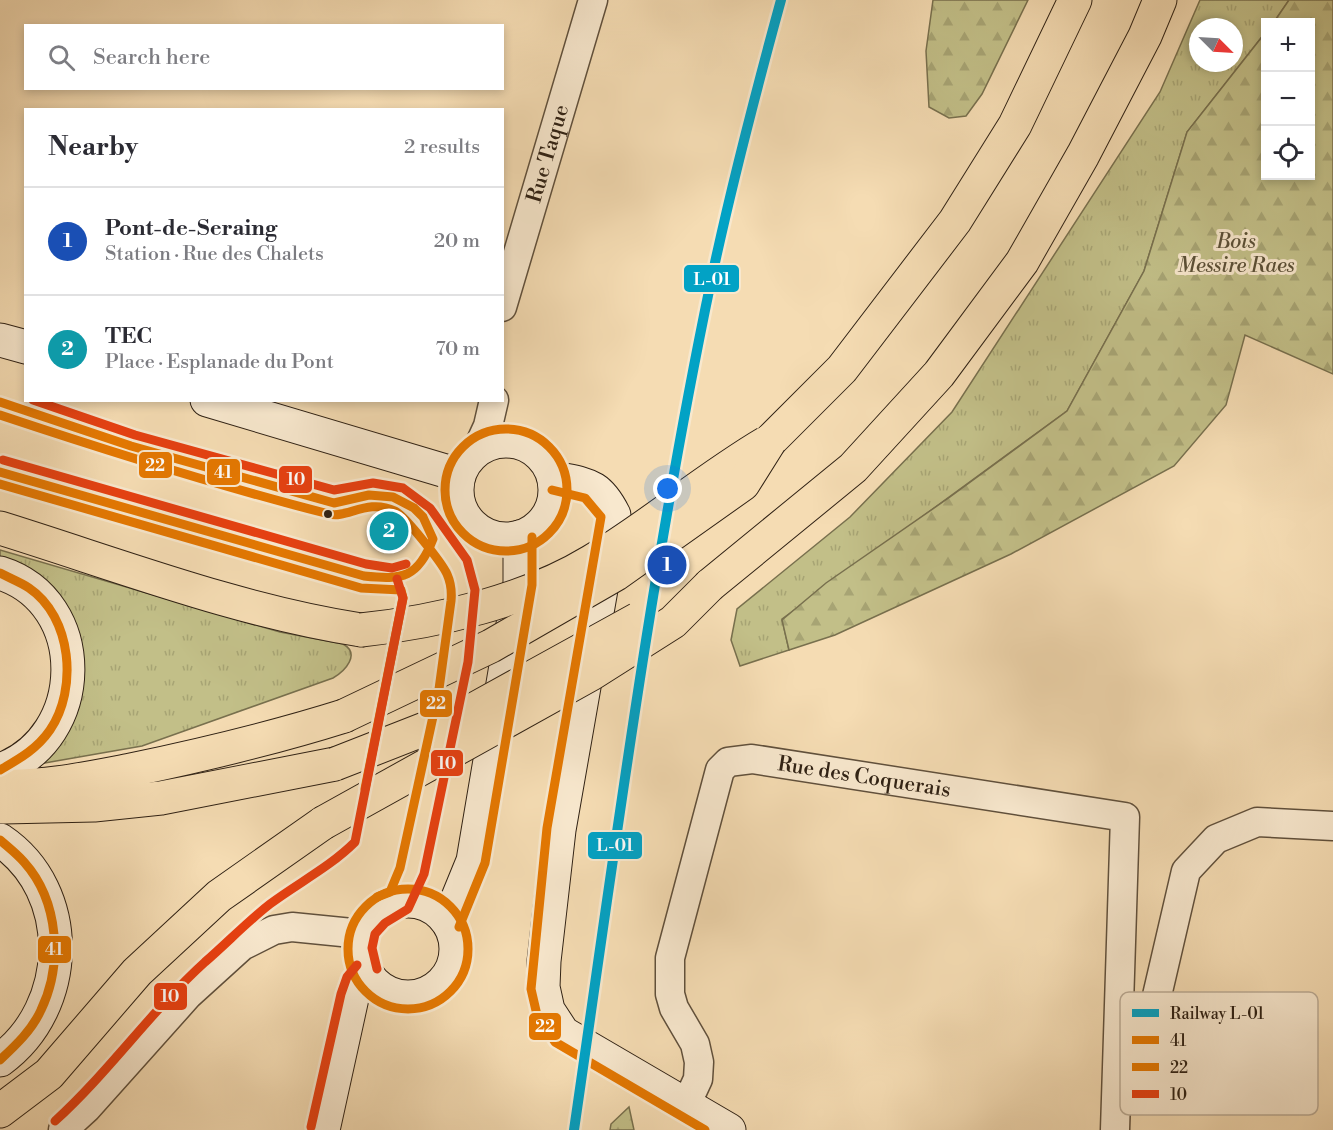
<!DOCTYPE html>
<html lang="en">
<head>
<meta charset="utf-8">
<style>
  :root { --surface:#fff; --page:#f7f7f7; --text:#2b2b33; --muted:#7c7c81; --line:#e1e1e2; --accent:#b45309 }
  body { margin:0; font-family:"Libre Bodoni",serif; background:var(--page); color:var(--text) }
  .controls { position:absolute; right:18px; top:18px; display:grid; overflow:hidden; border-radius:0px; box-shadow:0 3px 9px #0003 }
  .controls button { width:54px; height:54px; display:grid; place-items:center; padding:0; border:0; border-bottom:2px solid var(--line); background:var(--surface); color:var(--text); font:30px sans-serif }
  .compass { position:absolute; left:1189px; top:18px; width:54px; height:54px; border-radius:50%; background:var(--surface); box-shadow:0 3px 9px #0003; rotate:114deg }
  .you { position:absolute; left:668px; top:489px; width:21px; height:21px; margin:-15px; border:4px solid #fff; border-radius:50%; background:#1a73e8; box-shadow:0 0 0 9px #1a73e833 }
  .badge { display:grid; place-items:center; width:39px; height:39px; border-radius:50%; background:var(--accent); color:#fff; font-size:20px; font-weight:700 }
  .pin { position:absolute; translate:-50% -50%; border:3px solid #fff; box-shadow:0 2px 6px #0006 }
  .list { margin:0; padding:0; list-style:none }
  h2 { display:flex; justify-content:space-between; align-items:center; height:78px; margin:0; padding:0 24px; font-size:26px }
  h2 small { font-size:20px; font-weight:400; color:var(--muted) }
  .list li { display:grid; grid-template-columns:39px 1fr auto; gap:18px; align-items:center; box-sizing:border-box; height:108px; padding:0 24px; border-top:2px solid var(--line) }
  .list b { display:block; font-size:22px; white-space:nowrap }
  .list p { margin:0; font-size:20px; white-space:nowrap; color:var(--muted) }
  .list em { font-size:20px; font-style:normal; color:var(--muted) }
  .icon { flex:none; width:33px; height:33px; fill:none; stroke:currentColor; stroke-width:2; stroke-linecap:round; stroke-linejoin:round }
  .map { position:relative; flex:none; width:1333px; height:1130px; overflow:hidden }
  .search { position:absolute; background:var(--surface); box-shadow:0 3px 9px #0003; left:24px; top:24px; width:480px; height:66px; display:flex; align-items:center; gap:15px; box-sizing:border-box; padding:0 21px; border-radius:0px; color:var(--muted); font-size:22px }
  .panel { position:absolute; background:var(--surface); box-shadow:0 3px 9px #0003; left:24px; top:108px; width:480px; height:294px; border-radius:0px }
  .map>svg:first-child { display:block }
</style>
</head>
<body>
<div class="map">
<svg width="1333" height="1130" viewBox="0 0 1333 1130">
  <defs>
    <pattern id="grass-tufts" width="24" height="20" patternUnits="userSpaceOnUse" patternTransform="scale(1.5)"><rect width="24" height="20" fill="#c2bf88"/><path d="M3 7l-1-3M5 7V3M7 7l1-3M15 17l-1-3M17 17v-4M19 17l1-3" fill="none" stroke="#a7a474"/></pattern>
    <pattern id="forest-firs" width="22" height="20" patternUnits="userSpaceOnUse" patternTransform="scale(1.5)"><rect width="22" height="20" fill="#c2bf88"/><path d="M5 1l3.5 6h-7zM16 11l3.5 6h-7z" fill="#a7a474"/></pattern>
  </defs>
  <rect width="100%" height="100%" fill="#f5dcb3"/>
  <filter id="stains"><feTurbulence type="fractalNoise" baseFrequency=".00333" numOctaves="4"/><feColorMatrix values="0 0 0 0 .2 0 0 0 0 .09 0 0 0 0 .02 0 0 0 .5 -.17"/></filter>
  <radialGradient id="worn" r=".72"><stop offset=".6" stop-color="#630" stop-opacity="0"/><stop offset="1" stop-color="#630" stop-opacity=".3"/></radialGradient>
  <g fill="url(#grass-tufts)" stroke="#78704e" stroke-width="1.5" fill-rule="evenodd">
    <path d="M1200,0H1289L1274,22H1266L1265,33L1187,132L1144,271L1067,411L782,619L789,650L740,666L731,640L737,609L850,517L952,412L1160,92ZM1198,27H1234V63H1198Z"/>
    <path d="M0,550L280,632L343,644C361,654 345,671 333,678L142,746L39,764L81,682L0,559Z"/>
  </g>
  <g fill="url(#forest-firs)" stroke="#78704e" stroke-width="1.5">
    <path d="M933,0H1028L982,94L966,116L949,118L929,107L926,51Z"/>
    <path d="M1289,0H1333V374L1245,335L1226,405L1174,466L1011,554L835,635L789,650L782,620L826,583L950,497L1067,411L1144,271L1187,132L1265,33L1266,176H1310V22H1274Z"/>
    <path d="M629,1107L634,1130H610L611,1124Z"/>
  </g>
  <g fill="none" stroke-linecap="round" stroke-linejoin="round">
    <g stroke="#60503c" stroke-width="31">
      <g id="street">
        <path id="s1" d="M502,307L593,0"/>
        <path d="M477,450L488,426L494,400"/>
        <path id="s2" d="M686,1105L698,1079L699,1062L695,1044L674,1008L670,994V958L720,770L728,762L752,759L1125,817L1115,1130"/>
        <path d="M1118,1105L1126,1100L1139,1073L1186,871L1216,839L1257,822L1333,826"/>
        <path d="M63,1130L87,1108L188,995L242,946L274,930L292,927L362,934"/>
      </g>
    </g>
    <g stroke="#2f2114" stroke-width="35">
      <g id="secondary">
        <path d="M0,340L26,347"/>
        <path d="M207,400L459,475"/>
        <circle cx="506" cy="490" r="49"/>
        <path d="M554,478C587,485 598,483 614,515L559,830L544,961L543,987L548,1010L563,1033L729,1130"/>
        <path d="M0,573C92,602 89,738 0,770"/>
        <path d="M0,840C76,891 72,1008 0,1060"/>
        <circle cx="408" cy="949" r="48"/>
        <path d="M448,922L473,861L520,583V537"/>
        <path d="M323,1130L352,998L357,983L366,973"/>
      </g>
    </g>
    <g stroke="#2f2114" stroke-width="35">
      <g id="highway">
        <path d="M770,441L842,369L955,221L1015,125L1075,0"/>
        <path d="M0,528C119,565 238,611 361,630"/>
        <path d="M710,585L853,468L939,374L1022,262L1083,155L1145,36L1160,0"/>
        <path d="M0,786C43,788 89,778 131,770C203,755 274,738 344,716"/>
        <path d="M4,807L94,805L161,798L335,764"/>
        <path d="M0,1111L49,1074L137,972L219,896L323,823"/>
      </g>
    </g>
    <use href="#street" stroke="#f8e8ce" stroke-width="28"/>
    <use href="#secondary" stroke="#f8e8ce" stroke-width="33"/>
    <use href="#highway" stroke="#f5dcb3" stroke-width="33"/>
    <g stroke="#2f2114" stroke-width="35" stroke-linecap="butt">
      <g id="highway-bridge">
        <path d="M361,630C437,622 526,601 592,561C652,525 705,479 766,443"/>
        <path d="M344,716L491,646L616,574L743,484L770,441"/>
        <path d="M335,764L473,710L638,619"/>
        <path d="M323,823L591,674L673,622L710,585"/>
      </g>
    </g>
    <use href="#highway-bridge" stroke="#f5dcb3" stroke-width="33"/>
    <g stroke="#f8e8ce" stroke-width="14">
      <g id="bus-1">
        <path d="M0,402L131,446L334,503L369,495L393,497L414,508L423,517L433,539C418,578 403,580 364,576L0,472"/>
        <path d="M0,573C9,578 20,582 29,588C72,617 78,689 50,730C37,749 19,759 0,770"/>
        <path d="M0,840C8,847 17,854 24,862C59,901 63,964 41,1010C32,1030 16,1045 0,1060"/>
      </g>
    </g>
    <g stroke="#f8e8ce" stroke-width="14">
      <g id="bus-2">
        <path d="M0,415C108,451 218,486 329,514C347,519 367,498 395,511C405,516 442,563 447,574C451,583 452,591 451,601L439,689L400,868L390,892L377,897"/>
        <circle cx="506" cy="490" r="61"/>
        <path d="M0,484L361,588L401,590L403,598L365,789"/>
        <path d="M552,490L585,498L601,517L547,828L531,989L537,1015L555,1042L705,1130"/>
        <circle cx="408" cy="949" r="60"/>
        <path d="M459,927L485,863L532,585V537"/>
      </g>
    </g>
    <g stroke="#f8e8ce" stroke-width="14">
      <g id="bus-3">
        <path d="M33,400L135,435L334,490L373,483L403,488L430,508L467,560L475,590L468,662L424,874L408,909L385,923L375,934L372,948L377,969"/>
        <path d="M3,460L366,564L392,568L406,564"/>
        <path d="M55,1121C109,1072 151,1011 205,962C227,943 248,921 270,904C298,883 330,867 355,842L403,598L397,579"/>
        <path d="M311,1127L341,994L347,977L357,965"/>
      </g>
    </g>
    <use href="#bus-1" stroke="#e57801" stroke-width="9"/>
    <use href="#bus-2" stroke="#e57801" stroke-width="9"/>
    <use href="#bus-3" stroke="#e74011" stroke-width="9"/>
    <g stroke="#f8e8ce" stroke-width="15">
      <path id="rail-1" d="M574,1130C615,848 652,565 710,286C730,190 755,95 781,0"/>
    </g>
    <use href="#rail-1" stroke="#02a2c5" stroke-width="10"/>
  </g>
  <circle fill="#2f2114" stroke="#f8e8ce" stroke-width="2" cx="328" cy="514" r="5"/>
  <g text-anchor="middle" stroke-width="6" stroke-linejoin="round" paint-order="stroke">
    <g font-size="21" fill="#2f2114" stroke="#f8e8ce">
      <text dy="7" stroke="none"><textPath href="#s1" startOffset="160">Rue Taque</textPath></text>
      <text dy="7" stroke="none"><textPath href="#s2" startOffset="500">Rue des Coquerais</textPath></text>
    </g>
    <g font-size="21" font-style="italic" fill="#5b5037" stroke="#f8e8ce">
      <text x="1236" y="248">Bois<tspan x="1236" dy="24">Messire Raes</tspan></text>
    </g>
  </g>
  <rect x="1120" y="992" width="198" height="123" rx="9" fill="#f8e8ce" stroke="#bcac96" stroke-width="1.5"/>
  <rect x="1132" y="1009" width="27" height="8" fill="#02a2c5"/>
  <rect x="1132" y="1036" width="27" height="8" fill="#e57801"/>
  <rect x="1132" y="1063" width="27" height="8" fill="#e57801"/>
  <rect x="1132" y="1090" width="27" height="8" fill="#e74011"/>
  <g font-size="16" fill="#2f2114">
    <text x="1170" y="1019">Railway L-01</text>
    <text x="1170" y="1046">41</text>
    <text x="1170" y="1073">22</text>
    <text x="1170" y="1100">10</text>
  </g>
  <g stroke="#f8e8ce" stroke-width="2">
    <rect x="683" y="264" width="57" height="29" rx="6" fill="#02a2c5"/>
    <rect x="138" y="451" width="35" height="28" rx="6" fill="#e57801"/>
    <rect x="206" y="458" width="35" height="28" rx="6" fill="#e57801"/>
    <rect x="278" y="465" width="35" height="29" rx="6" fill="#e74011"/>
    <rect x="419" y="689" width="34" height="29" rx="6" fill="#e57801"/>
    <rect x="430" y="749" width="34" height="28" rx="6" fill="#e74011"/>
    <rect x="587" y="831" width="56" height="29" rx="6" fill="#02a2c5"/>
    <rect x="37" y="935" width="35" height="29" rx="6" fill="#e57801"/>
    <rect x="153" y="982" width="35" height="29" rx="6" fill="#e74011"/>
    <rect x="528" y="1012" width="34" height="29" rx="6" fill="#e57801"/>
  </g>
  <g font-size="16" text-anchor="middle" font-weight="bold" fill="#fff">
    <text x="712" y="285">L-01</text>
    <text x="155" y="471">22</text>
    <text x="223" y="478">41</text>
    <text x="296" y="485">10</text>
    <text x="436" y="709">22</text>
    <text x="447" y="769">10</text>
    <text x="615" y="851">L-01</text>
    <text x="54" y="955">41</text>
    <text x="170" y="1002">10</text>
    <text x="545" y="1032">22</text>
  </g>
  <rect width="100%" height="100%" filter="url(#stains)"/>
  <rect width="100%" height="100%" fill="url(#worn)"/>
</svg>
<div class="controls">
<button>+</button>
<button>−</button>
<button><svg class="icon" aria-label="locate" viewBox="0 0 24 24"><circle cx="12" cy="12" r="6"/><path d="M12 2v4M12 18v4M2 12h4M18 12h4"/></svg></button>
</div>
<svg class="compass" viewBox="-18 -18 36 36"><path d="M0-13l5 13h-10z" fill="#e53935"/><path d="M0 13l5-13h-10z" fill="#7c7c81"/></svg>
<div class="you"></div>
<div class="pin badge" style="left:667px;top:565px;background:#1a4fb4">1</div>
<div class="pin badge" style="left:389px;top:531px;background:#0f9aa8">2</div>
<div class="search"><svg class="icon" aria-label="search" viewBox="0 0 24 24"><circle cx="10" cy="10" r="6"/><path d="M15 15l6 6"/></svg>Search here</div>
<section class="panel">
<h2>Nearby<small>2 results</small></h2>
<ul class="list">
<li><span class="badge" style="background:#1a4fb4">1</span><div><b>Pont-de-Seraing</b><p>Station · Rue des Chalets</p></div><em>20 m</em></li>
<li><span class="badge" style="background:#0f9aa8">2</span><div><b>TEC</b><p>Place · Esplanade du Pont</p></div><em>70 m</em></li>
</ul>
</section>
</div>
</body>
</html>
